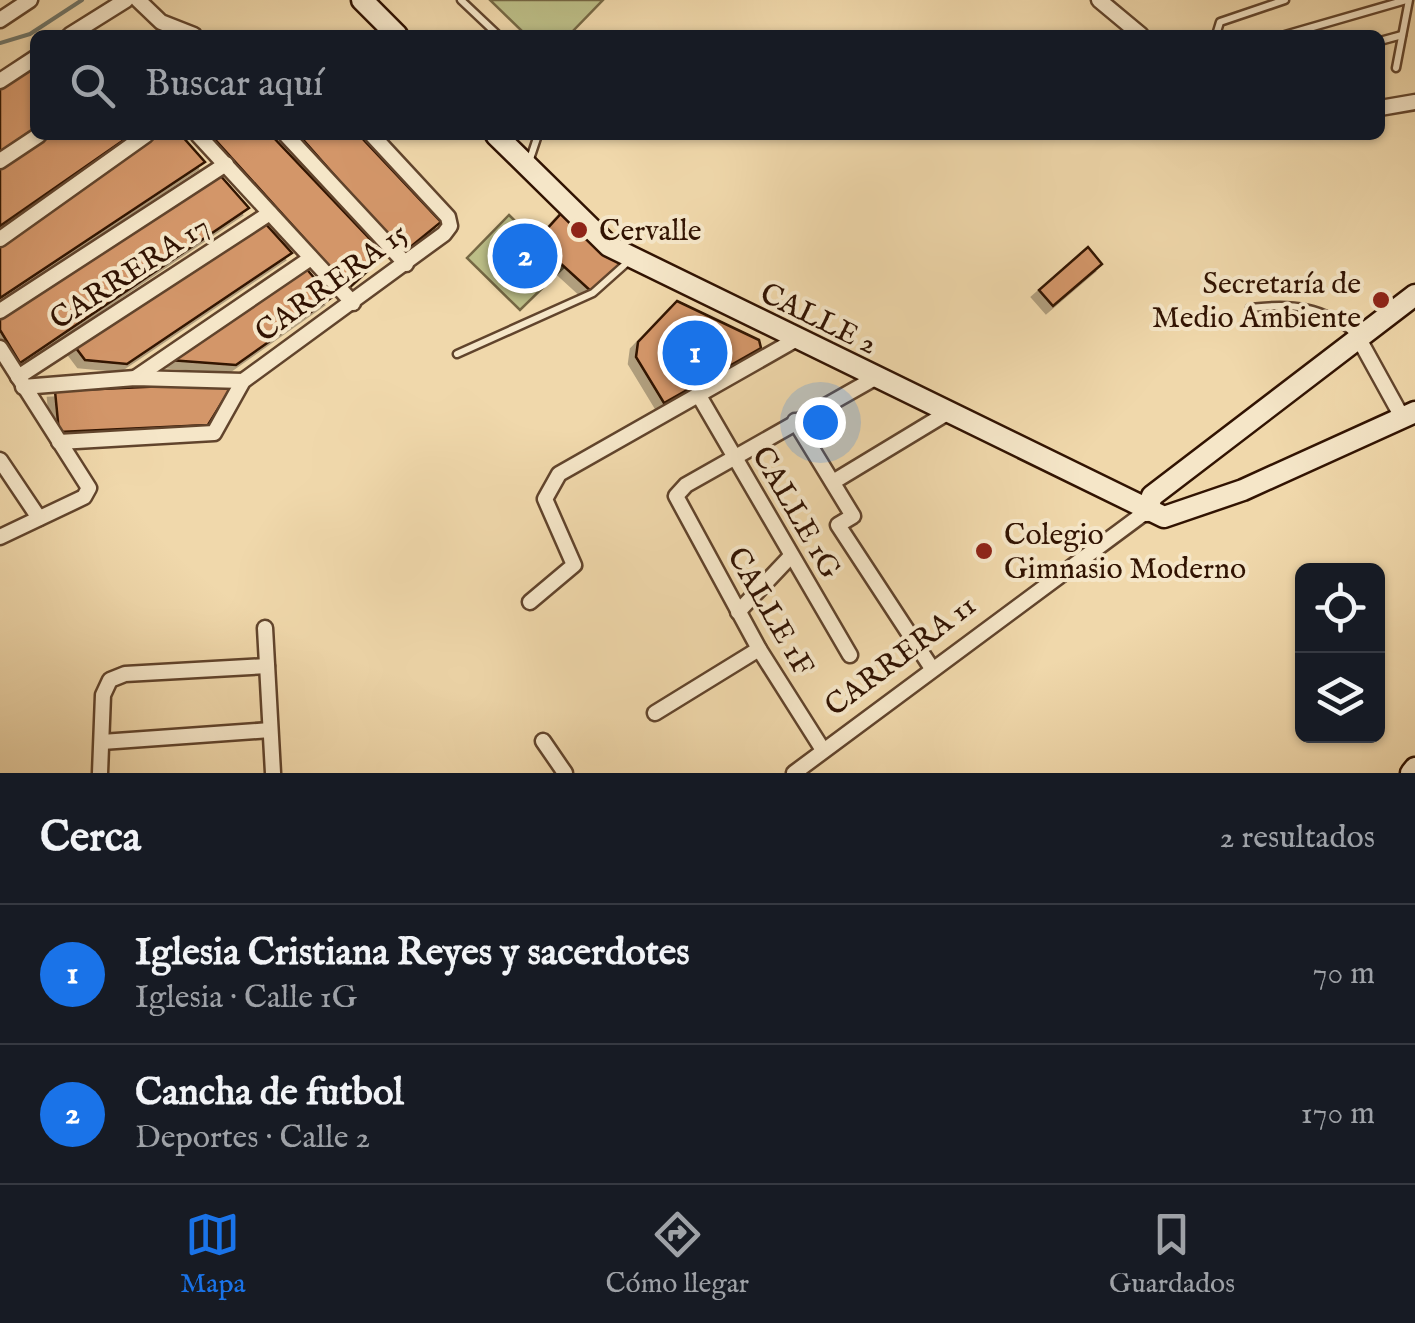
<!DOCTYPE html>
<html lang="es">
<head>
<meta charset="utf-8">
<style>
  :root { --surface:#171b24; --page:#20242c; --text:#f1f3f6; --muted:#9ea1a6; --line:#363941; --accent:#1a73e8 }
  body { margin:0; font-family:"IM FELL English",serif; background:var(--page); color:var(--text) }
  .controls { position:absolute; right:30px; bottom:30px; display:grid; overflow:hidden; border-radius:15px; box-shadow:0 2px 8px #0004 }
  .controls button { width:90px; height:90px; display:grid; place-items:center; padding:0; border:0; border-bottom:2px solid var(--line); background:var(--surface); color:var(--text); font:50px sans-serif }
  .you { position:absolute; left:820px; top:422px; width:35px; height:35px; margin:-25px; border:8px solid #fff; border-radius:50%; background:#1a73e8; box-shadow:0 0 0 15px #1a73e833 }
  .badge { display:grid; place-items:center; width:65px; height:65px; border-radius:50%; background:var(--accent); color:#fff; font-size:32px; font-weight:700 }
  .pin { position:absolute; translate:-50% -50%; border:5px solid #fff; box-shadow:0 2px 10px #0006 }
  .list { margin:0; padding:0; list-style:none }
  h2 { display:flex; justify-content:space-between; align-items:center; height:130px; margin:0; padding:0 40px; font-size:42px }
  h2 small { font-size:32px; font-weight:400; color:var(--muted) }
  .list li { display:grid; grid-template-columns:65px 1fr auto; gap:30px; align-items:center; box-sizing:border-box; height:140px; padding:0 40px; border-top:2px solid var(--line) }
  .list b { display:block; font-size:38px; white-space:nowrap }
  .list p { margin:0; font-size:32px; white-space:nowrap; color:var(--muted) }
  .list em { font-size:32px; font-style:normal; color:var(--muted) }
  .icon { flex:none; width:55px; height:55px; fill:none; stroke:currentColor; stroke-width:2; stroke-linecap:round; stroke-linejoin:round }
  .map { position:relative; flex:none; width:1415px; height:773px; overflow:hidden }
  .search { position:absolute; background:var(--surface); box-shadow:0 2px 8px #0004; left:30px; right:30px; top:30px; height:110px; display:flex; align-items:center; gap:25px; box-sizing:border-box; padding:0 35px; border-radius:15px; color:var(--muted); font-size:38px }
  .sheet { height:410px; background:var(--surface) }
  nav { display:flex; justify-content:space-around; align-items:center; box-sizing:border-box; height:140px; border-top:2px solid var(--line); background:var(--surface); font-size:28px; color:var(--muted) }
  nav a { display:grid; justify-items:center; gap:5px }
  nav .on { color:var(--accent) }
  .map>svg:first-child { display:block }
</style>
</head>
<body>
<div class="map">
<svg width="1415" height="773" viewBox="0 0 1415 773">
  <defs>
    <filter id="shadow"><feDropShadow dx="-7" dy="7" stdDeviation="0" flood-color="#0004"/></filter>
  </defs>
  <rect width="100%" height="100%" fill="#f0d8ab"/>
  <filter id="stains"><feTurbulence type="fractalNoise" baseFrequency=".002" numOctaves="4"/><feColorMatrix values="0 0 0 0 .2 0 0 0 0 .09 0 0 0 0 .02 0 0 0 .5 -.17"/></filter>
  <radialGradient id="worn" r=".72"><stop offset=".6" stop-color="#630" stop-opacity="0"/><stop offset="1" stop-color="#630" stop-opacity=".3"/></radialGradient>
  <g fill="#bcbe87" stroke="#766844" stroke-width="2.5">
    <path d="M490,0H603L569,35H526Z"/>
    <path d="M509,215L563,268L520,310L467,258Z"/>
  </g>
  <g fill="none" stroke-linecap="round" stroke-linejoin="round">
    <path stroke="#71776a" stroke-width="4" d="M0,43L30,34L82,0"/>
  </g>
  <g fill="#d39669" stroke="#311302" stroke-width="2.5" filter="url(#shadow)">
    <path d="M35,64V128L0,152V88Z"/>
    <path d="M50,135H131L0,226V169Z"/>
    <path d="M156,135H181L205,162L0,298V245Z"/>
    <path d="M211,135H271L385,255L349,288Z"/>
    <path d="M299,135H359L441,222L403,253Z"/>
    <path d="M219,174L249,208L20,363L0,330V319Z"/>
    <path d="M567,207L632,259L593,293L536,241Z"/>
    <path d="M263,221L292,253L127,364L85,360L76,348Z"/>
    <path d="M1088,247L1102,264L1053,306L1039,290Z"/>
    <path d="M305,267L331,298L236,365L169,360Z"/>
    <path d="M677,301L759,340L761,348L664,403L636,357L638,342Z"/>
    <path d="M234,383L208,425L59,432L55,391Z"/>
  </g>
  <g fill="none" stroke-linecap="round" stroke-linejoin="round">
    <g stroke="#61442c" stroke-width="11">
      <g id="service">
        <path d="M461,0L498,35"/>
        <path d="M1216,35L1220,22L1285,0"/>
        <path d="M1285,35L1406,0"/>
        <path d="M1380,41L1402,35"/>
        <path d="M1396,68L1409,0"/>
        <path d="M529,162L538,135"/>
        <path d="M1250,308C1290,303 1325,305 1355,335"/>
        <path d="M457,354L593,293L630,260"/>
      </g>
    </g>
    <g stroke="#61442c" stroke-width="19">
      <g id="minor">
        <path d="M138,0L161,22L194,35"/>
        <path d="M1099,0L1141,35"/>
        <path d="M0,20L30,0"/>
        <path d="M70,35L126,0"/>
        <path d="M0,81L35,58"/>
        <path d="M1380,108L1415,102"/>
        <path d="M198,135L353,303"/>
        <path d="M286,135L406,264"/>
        <path d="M0,161L39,135"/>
        <path d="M0,239L146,135"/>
        <path d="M0,311L226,164"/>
        <path d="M1359,339L1402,417"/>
        <path d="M0,348L89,488L84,497L0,537"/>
        <path d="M18,377L270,213"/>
        <path d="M135,378L311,258"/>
        <path d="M23,387L135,378L243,381"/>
        <path d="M698,394L850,655"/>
        <path d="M795,421L853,516L838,525L931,667"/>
        <path d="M59,442L214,433L243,381L444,234L450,226L448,217L372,135"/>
        <path d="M0,460L39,518"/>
        <path d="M833,482L947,413"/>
        <path d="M530,602L574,565L545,499L559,474L795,340"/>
        <path d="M738,612L790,557"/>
        <path d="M265,628L273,773"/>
        <path d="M655,713L759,649"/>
        <path d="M543,741L565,773"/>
        <path d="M102,742L270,730"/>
        <path d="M823,750L759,649L676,496L686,485L875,378"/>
        <path d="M100,773L103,695L110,680L125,674L267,666"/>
        <path d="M794,773L1147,511"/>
      </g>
    </g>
    <g stroke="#311302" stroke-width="25">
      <g id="secondary">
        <path d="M362,0L397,35"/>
        <path d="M496,135L609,246L1164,517L1243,490L1415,412"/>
        <path d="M1147,511L1152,496L1415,295"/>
        <path d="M1411,773L1415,768"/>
      </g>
    </g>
    <use href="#service" stroke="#f5e6c8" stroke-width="6"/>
    <use href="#minor" stroke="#f5e6c8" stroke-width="14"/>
    <use href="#secondary" stroke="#f5e6c8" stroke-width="20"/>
  </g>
  <g fill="#8f2418" stroke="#f5e6c8" stroke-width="4">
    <circle cx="579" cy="230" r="10"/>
    <circle cx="1381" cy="300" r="10"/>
    <circle cx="984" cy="551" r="10"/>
  </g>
  <g text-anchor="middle" stroke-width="8" stroke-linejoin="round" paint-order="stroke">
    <g font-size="30" fill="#311302" stroke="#f5e6c8" text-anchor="start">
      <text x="599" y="240">Cervalle</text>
      <text x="1361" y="293" text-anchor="end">Secretaría de<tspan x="1361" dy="34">Medio Ambiente</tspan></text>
      <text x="1004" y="544">Colegio<tspan x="1004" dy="34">Gimnasio Moderno</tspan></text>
    </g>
    <g font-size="30" fill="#311302" stroke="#f5e6c8">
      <text transform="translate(129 272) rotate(-33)" y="10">CARRERA 17</text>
      <text transform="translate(331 282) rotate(-36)" y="10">CARRERA 15</text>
      <text transform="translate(819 318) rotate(26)" y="10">CALLE 2</text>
      <text transform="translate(797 512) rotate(60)" y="10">CALLE 1G</text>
      <text transform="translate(771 611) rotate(60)" y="10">CALLE 1F</text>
      <text transform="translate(900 655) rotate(-37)" y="10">CARRERA 11</text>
    </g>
  </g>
  <rect width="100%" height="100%" filter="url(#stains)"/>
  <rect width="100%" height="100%" fill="url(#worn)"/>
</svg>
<div class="controls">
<button><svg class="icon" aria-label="locate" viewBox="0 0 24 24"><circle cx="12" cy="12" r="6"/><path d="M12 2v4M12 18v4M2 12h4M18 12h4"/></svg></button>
<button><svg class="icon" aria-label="layers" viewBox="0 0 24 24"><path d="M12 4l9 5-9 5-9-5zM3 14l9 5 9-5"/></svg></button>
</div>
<div class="you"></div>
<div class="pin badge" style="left:695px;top:353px">1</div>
<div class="pin badge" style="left:525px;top:256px">2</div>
<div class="search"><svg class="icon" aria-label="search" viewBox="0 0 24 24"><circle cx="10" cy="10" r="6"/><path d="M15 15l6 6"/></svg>Buscar aquí</div>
</div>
<section class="sheet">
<h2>Cerca<small>2 resultados</small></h2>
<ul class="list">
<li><span class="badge">1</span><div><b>Iglesia Cristiana Reyes y sacerdotes</b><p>Iglesia · Calle 1G</p></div><em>70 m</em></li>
<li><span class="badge">2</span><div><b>Cancha de futbol</b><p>Deportes · Calle 2</p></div><em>170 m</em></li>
</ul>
</section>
<nav>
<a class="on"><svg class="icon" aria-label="map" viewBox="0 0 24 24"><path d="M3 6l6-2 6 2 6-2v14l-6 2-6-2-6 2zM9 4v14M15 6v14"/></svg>Mapa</a>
<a><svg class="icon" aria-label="directions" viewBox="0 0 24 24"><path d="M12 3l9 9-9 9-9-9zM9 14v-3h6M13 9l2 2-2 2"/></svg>Cómo llegar</a>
<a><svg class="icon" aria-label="saved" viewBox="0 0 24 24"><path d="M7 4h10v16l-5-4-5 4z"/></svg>Guardados</a>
</nav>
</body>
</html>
